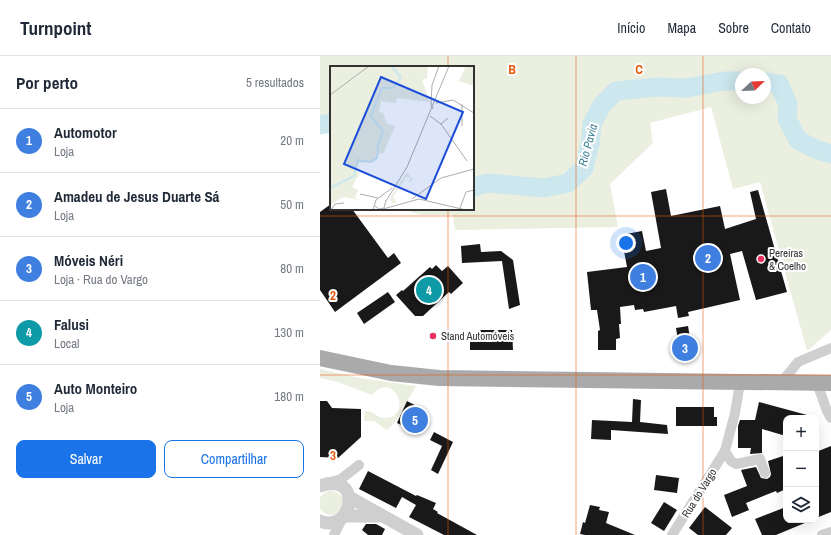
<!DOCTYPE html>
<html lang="pt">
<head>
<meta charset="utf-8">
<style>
  :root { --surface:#fff; --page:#f2f2f3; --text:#1f2937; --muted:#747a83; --line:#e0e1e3; --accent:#1a73e8 }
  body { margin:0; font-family:"Archivo Narrow",sans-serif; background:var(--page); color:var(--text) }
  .controls { position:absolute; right:12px; bottom:12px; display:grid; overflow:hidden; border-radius:8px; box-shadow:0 4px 16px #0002 }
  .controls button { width:36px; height:36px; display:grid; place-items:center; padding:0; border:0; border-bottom:1px solid var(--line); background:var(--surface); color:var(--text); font:20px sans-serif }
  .compass { position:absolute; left:415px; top:12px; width:36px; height:36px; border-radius:50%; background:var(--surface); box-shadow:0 4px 16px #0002; rotate:67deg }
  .you { position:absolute; left:306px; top:187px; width:14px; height:14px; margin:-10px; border:3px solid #fff; border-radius:50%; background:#1a73e8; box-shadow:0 0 0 6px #1a73e833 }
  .badge { display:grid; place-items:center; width:26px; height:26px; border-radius:50%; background:var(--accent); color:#fff; font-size:13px; font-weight:700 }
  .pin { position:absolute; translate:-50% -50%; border:2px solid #fff; box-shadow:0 1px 4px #0006 }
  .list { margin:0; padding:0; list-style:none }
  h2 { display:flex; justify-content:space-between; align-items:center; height:52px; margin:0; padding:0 16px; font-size:17px }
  h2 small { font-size:13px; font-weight:400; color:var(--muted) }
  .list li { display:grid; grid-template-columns:26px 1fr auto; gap:12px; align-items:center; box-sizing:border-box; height:64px; padding:0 16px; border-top:1px solid var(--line) }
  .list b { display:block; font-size:15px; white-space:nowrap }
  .list p { margin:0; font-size:13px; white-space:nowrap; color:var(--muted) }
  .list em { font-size:13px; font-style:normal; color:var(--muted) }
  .actions { display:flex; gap:8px; padding:12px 16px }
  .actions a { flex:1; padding:9px 0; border:1px solid var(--accent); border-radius:8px; text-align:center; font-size:14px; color:var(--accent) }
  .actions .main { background:var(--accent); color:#fff }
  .icon { flex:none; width:22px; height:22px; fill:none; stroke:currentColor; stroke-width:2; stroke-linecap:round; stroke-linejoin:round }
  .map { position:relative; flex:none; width:511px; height:479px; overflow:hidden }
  header { display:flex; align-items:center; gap:24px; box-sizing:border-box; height:56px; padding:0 20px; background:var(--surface); border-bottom:1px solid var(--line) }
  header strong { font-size:19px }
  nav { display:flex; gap:22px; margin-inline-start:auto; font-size:14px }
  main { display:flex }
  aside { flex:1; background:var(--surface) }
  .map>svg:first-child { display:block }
</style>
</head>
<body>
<header>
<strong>Turnpoint</strong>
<nav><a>Início</a><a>Mapa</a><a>Sobre</a><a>Contato</a></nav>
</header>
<main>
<aside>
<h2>Por perto<small>5 resultados</small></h2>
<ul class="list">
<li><span class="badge" style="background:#3f7fe0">1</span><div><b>Automotor</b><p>Loja</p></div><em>20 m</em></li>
<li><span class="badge" style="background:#3f7fe0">2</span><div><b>Amadeu de Jesus Duarte Sá</b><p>Loja</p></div><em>50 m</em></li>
<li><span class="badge" style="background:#3f7fe0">3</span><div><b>Móveis Néri</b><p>Loja · Rua do Vargo</p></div><em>80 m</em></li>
<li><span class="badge" style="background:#0f9aa8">4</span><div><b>Falusi</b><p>Local</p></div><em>130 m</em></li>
<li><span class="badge" style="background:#3f7fe0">5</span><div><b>Auto Monteiro</b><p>Loja</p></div><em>180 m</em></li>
</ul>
<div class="actions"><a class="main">Salvar</a><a>Compartilhar</a></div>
</aside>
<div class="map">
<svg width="511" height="479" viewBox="0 0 511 479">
  <rect width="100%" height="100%" fill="#fff"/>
  <g fill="#eaefe0" fill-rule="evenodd">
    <path d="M0,0H511V274L487,295L440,126L413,133L391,51L330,67L333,87L290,128L298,171L135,174L133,159H101L82,153H153V11H11V73L0,75ZM421,18H445V42H421Z"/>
    <path d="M0,313L39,322L96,330L75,366L67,374L54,365H44L45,355C55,355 56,362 65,362C94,361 74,313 52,339L18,326L0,322Z"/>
    <circle cx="11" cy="447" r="12"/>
  </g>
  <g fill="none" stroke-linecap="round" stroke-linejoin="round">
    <g stroke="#cce7ee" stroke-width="19">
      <path d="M445,26L459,28L468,48L467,63L478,84L495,93L511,98"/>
      <path d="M0,69L11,67"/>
      <path d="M153,131L168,127L224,132L248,127L264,112L270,88L272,68L282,49L296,35L337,31L367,32L404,25H421"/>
    </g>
  </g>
  <g fill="#191919">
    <path d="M346,133L351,160L400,150L405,173L436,163L430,136L438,134L467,236L436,244L422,195L410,198L420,244L368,256L369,260L358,262L356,250L324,256L323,253L315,254L314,249L300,251L301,268H299L300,282L296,283V294H278V275L280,274L277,254H271L267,216L307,211L301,179L322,175L326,195L341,192L331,136Z"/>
    <path d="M11,148V153H32L68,202L74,197L81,207L15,256L0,234V156Z"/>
    <path d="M160,188L161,196L181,195L193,204L200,249L189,253L182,205L142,207L141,190Z"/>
    <path d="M116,209L122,215L128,210L143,227L131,238L129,236L103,260H95L76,239L82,234L83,235L110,211L112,213Z"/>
    <path d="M68,236L75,246L44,268L37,257Z"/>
    <path d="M368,270L372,294L360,296L356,272Z"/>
    <path d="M160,274H192L193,294H150V282L160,277Z"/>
    <path d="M313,343L321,344L320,366L347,369L348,378L291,374V384L271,383L272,364L312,366Z"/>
    <path d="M0,345H7L12,352L41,353V381L18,402L0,401Z"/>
    <path d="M87,345L102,353L92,374L77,367Z"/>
    <path d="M439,346L487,359V362H466V380L442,373V397L430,398L431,392H418V370L420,364H435Z"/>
    <path d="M356,351H394V361H397V370H356Z"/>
    <path d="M114,376L133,386L118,418L111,414L122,390L110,384Z"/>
    <path d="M511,390V456L496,462V396Z"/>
    <path d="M466,399V433L457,437L456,435L426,447L429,454L412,461L404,439L427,430L421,414L436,411L441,422L447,423L450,421L451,418L448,405Z"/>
    <path d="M48,415L96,440L97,439L116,447L113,453L118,456L117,457L157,479H124L89,461L96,449L82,441L76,452L39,433Z"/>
    <path d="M336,419L359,422L357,437L334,434Z"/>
    <path d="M344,446L357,454L344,475L331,467Z"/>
    <path d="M270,449L280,451L279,454L289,456L286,467L315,479H265L260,478L263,466L265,467Z"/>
    <path d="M385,451L412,472L406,479H378L369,472Z"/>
    <path d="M466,451V464H492L456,479H442L435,463Z"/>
    <path d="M46,468H56L65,473L62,479H48L42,474Z"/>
  </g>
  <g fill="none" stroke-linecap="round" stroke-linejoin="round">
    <g stroke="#cfcfcf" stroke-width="10">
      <path d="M420,327L415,357L405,395L411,405L416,408L440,403L445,417"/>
      <path d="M461,327L478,306L511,292"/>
      <path d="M497,327L507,355L511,362"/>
      <path d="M8,427L21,423L39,409"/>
      <path d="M14,479L21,465"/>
      <path d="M352,479L405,395"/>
      <path d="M502,479L511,476"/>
    </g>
    <g stroke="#cfcfcf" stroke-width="13">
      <path d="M0,430C43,414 34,479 0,465"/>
      <path d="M29,441L97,479"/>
      <path d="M26,460H62"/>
    </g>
    <path stroke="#aaa" stroke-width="16" d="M0,302L71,317L119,322L511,327"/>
  </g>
  <path fill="none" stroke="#e8590c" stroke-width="1" stroke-opacity="0.55" d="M128,0V11M256,0V479M383,0V479M128,153V479M0,160H511M0,319H511"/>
  <g fill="#eb315f" stroke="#fff" stroke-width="1.5">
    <circle cx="441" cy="203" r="4"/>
    <circle cx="113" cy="280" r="4"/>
  </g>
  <g text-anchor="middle" stroke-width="4" stroke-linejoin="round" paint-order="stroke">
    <g font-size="11" fill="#323232" stroke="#fff" text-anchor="start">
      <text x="449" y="201">Pereiras<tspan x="449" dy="13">&amp; Coelho</tspan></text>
      <text x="121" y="284">Stand Automóveis</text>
    </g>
    <g font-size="11" fill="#323232" stroke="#fff">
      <text transform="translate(379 437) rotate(-58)" y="4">Rua do Vargo</text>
    </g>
    <g font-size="12" font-style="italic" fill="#3a7e91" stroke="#fff">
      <text transform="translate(268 89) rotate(-75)" y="4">Rio Pavia</text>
    </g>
  </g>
  <g transform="translate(10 10)">
    <rect width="144" height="144" fill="#fff"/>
    <path d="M0,0H98L97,12L92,14L100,36L67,32L66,37L51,35L49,46L53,47L57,58L65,60L53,88L50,87L43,96L28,97L26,105L30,107L22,121L28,124L25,132L30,134L13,131L0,139ZM133,0H144V20L129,15L135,2ZM77,106L83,114L79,117L80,111H76L63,131L67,137H62L60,132Z" fill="#eaefe0"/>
    <path fill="none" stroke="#cce7ee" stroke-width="2" d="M0,122L24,110L28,94L41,96L47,92L48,79L53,65L41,50L52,22H63L71,11L61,0"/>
    <path fill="none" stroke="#adadad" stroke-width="1" d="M0,29L39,0M106,37L123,34L144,47M103,43L101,39L102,19L109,0M100,50L111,58L118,52M111,58L137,95M132,60V38M30,128L48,132M82,133L111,112L144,103M56,135L77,101L119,0M45,140L49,143L54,142L56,134M130,142L136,126L144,124M53,143L89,133L136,144M1,144L5,138L14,137M43,144L46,134L62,122"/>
    <path fill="#1d4ed8" fill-opacity="0.15" stroke="#1d4ed8" stroke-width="2" d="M51,11L133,46L96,133L14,98Z"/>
    <rect width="144" height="144" fill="none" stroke="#323232" stroke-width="2"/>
  </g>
  <g font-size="13" text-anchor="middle" font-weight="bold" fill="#e8590c" stroke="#fff" stroke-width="4" stroke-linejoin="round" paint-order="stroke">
    <text x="192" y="18">B</text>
    <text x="319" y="18">C</text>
    <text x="13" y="244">2</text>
    <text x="13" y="404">3</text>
  </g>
</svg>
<div class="controls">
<button>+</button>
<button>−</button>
<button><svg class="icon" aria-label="layers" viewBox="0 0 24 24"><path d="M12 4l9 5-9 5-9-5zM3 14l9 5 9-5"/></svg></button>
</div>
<svg class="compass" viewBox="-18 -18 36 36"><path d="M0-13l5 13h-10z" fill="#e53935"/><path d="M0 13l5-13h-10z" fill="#747a83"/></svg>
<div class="you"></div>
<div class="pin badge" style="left:323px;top:221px;background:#3f7fe0">1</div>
<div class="pin badge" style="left:388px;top:202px;background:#3f7fe0">2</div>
<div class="pin badge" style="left:365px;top:292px;background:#3f7fe0">3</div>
<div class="pin badge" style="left:109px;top:234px;background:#0f9aa8">4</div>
<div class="pin badge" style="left:95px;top:364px;background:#3f7fe0">5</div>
</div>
</main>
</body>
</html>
